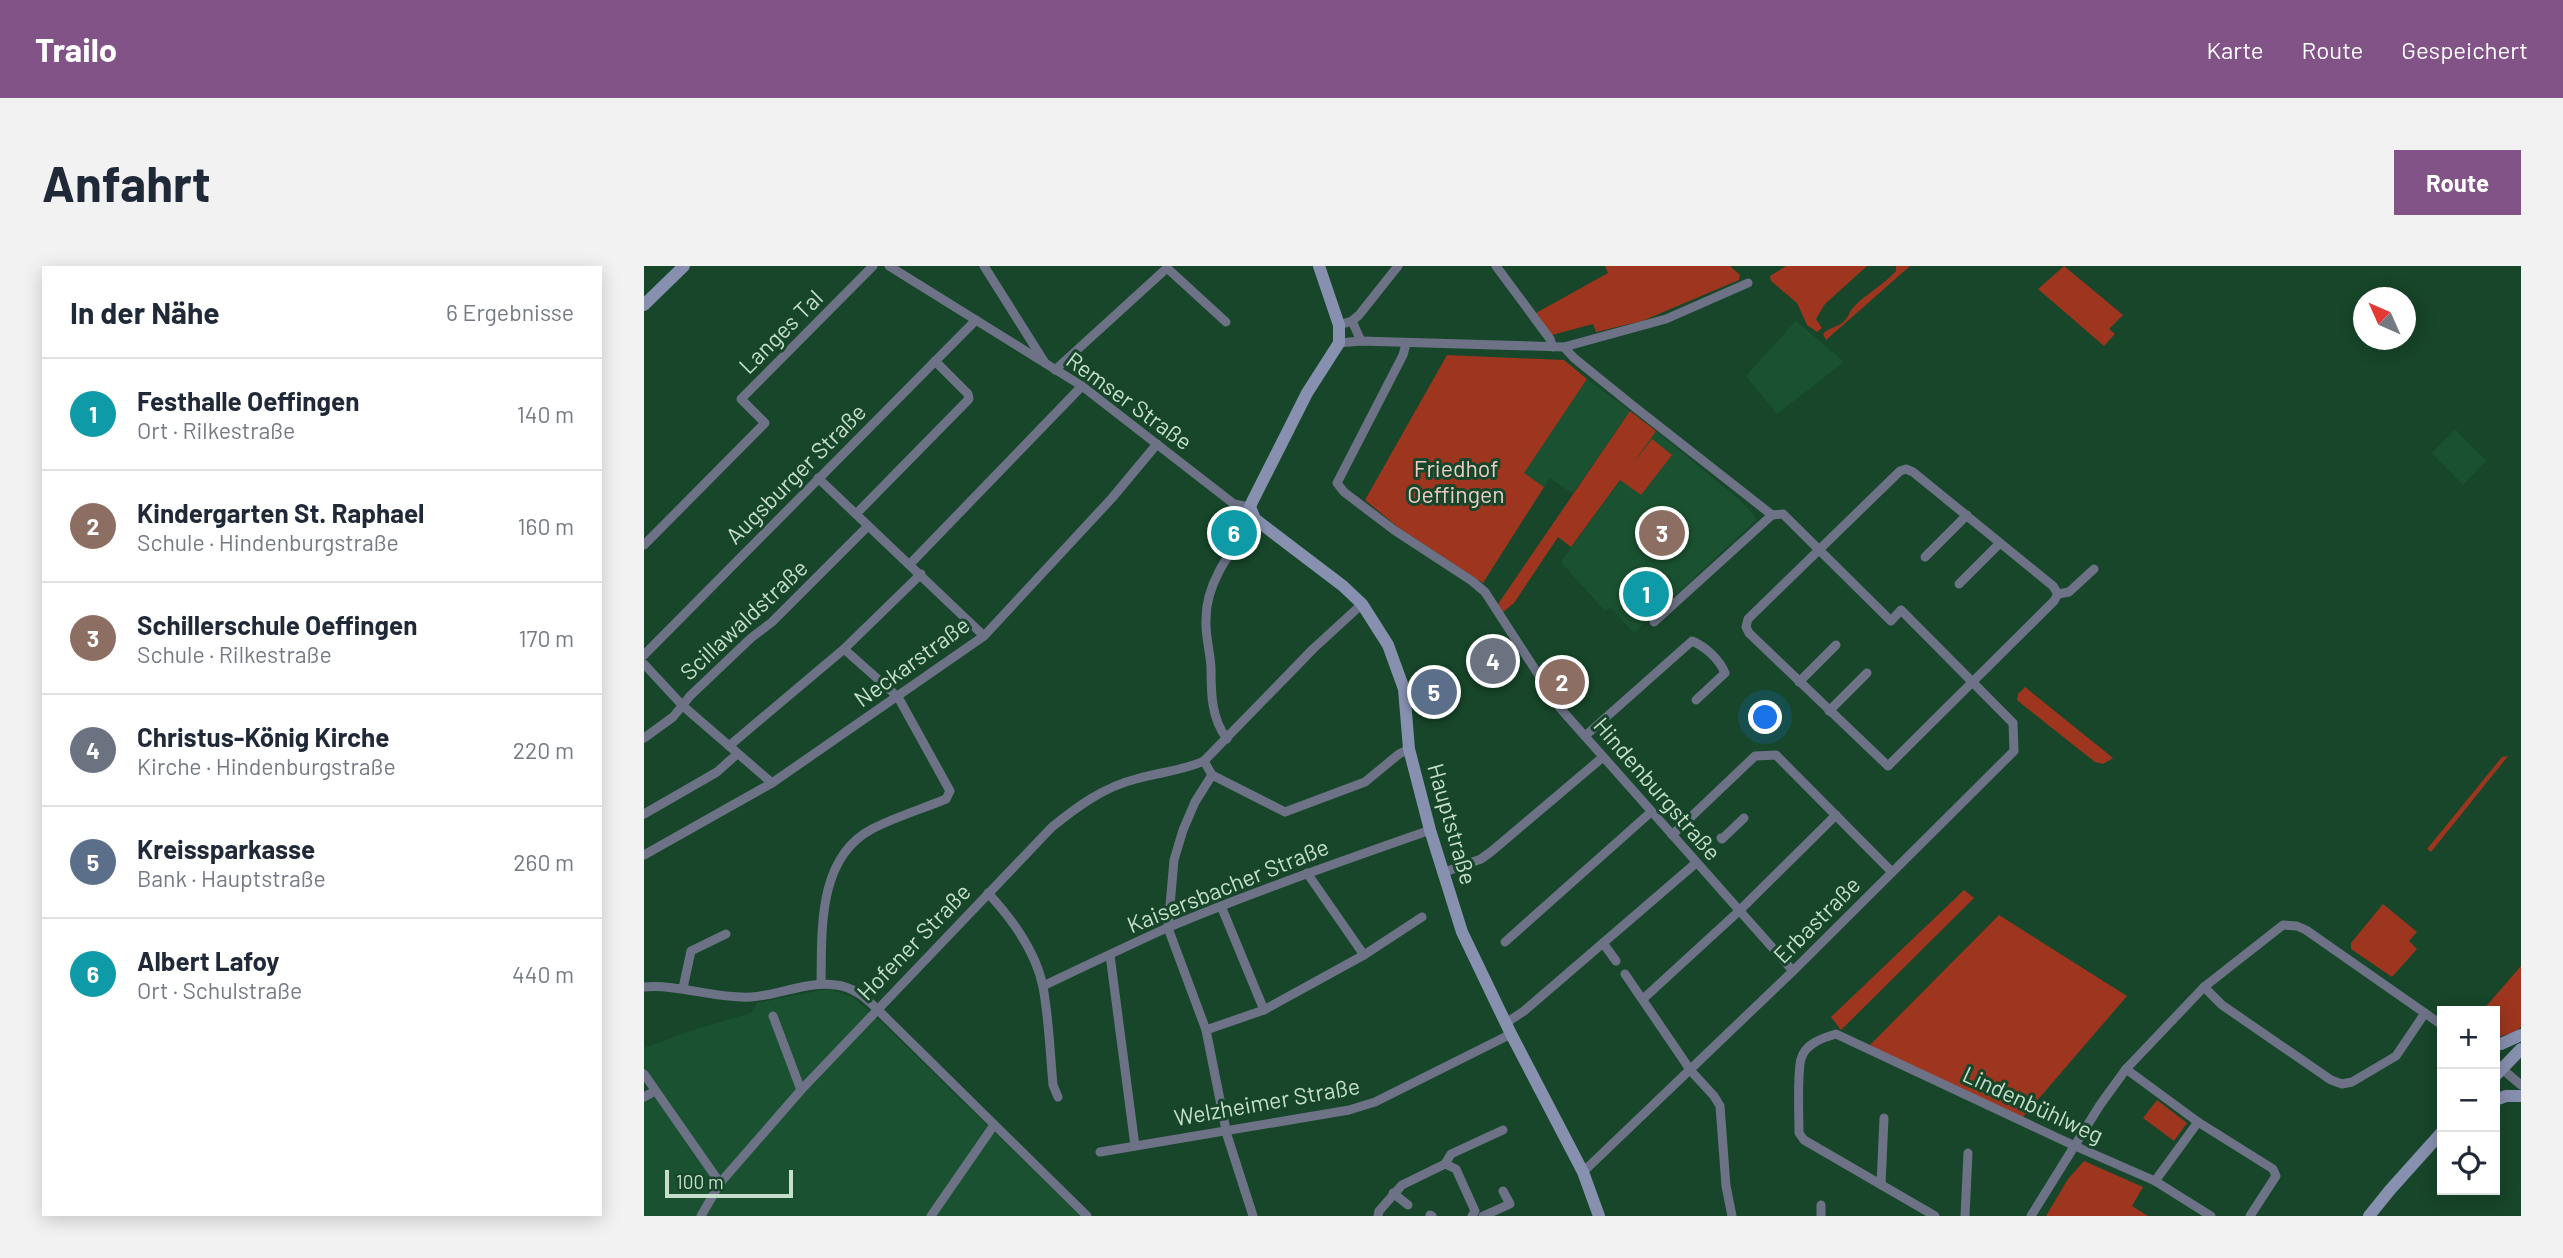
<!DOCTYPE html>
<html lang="de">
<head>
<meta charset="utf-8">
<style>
  :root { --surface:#fff; --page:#f2f2f3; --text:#1f2937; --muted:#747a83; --line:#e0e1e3; --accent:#825386 }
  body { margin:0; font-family:Barlow,sans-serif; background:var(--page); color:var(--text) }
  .controls { position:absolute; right:21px; bottom:21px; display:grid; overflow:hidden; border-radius:0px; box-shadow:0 4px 18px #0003 }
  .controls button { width:63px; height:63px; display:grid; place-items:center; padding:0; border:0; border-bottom:2px solid var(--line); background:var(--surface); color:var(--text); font:35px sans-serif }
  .compass { position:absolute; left:1709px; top:21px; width:63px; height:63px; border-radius:50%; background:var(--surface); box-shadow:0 4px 18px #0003; rotate:315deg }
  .scale { position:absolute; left:21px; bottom:18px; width:128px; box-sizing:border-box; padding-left:7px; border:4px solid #c6dfcd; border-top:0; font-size:19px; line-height:24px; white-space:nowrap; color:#c6dfcd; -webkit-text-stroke:5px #17462a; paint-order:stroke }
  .you { position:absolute; left:1122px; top:452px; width:24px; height:24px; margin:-18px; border:5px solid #fff; border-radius:50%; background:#1a73e8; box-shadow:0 0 0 10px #1a73e833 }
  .badge { display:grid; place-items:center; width:46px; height:46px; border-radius:50%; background:var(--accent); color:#fff; font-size:23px; font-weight:700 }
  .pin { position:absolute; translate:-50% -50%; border:4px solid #fff; box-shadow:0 2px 7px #0006 }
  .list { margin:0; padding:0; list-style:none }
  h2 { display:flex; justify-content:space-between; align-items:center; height:91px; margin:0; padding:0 28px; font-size:30px }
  h2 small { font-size:23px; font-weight:400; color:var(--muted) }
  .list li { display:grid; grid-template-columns:46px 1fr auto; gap:21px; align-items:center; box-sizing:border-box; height:112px; padding:0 28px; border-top:2px solid var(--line) }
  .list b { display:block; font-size:26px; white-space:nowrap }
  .list p { margin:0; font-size:23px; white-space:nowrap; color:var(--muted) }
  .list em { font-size:23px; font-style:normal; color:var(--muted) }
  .icon { flex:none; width:38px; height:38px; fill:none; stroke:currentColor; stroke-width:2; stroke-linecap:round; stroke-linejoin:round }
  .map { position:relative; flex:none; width:1877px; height:950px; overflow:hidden; border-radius:0px }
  header { display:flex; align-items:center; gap:42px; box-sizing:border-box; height:98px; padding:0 35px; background:var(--accent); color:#fff }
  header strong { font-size:33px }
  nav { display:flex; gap:38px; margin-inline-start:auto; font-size:24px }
  .intro { display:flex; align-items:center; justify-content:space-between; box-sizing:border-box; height:168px; padding:0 42px }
  h1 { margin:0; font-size:49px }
  .button { padding:18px 32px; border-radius:0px; background:var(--accent); color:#fff; font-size:24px; font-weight:700 }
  main { display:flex; gap:42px; padding:0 42px }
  aside { flex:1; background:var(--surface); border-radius:0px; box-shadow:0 4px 18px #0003 }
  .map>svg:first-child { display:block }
</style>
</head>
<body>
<header>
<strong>Trailo</strong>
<nav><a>Karte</a><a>Route</a><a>Gespeichert</a></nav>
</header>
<div class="intro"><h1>Anfahrt</h1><a class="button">Route</a></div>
<main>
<aside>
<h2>In der Nähe<small>6 Ergebnisse</small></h2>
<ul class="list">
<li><span class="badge" style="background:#0f9aa8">1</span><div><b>Festhalle Oeffingen</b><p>Ort · Rilkestraße</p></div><em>140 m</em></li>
<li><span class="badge" style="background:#8d6e63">2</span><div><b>Kindergarten St. Raphael</b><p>Schule · Hindenburgstraße</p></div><em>160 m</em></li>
<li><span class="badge" style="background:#8d6e63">3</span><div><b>Schillerschule Oeffingen</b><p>Schule · Rilkestraße</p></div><em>170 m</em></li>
<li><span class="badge" style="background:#6b7280">4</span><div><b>Christus-König Kirche</b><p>Kirche · Hindenburgstraße</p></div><em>220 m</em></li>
<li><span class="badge" style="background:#5c6f8a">5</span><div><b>Kreissparkasse</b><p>Bank · Hauptstraße</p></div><em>260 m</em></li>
<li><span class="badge" style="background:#0f9aa8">6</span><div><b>Albert Lafoy</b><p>Ort · Schulstraße</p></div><em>440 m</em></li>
</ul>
</aside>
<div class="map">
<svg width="1877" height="950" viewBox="0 0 1877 950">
  <rect width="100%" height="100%" fill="#17462a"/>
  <g fill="#1a5231">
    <path d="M1152,55L1200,96L1133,148L1102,110Z"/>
    <path d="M943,113L986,145L929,227L905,212L900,221L879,208Z"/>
    <path d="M1811,163L1842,195L1819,219L1788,187Z"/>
    <path d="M1012,165L1097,235L1113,253L990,367L969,344L966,342L961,345L917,296Z"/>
    <path d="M184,723L209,731L236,755L436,950H0V827L7,823L0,812V782L52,763L107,747L113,737Z"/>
  </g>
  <g fill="#9e351e">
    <path d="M961,0H1086L1096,9L1095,14L998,55L952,66L949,58L908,69L892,47L964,7Z"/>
    <path d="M1142,0H1223L1181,38L1172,53L1178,62L1173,66L1163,59L1153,37L1127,15L1126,10Z"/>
    <path d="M1252,0H1266L1182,74L1179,68C1184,62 1191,62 1198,57C1204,52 1204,49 1208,43C1218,30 1240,19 1252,5Z"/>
    <path d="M1420,0L1479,49L1465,63L1471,68L1460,80L1394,23Z"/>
    <path d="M803,89L920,94L943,113L880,207L900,221L839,317L755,262L721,234Z"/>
    <path d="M986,145L1012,165L989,198L1008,173L1028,189L997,229L976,214L927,281L914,271L870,337L859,346L854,338Z"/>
    <path d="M1381,421L1469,492L1459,498L1451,496L1379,439L1373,434L1374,428Z"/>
    <path d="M1864,490L1787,586L1783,583L1858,491Z"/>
    <path d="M1320,624L1330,632L1197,764L1187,751Z"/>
    <path d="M1739,638L1773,666L1765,675L1773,683L1748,711L1707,683V677Z"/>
    <path d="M1355,649L1483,730L1379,851L1225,780Z"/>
    <path d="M1877,700V761L1870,766L1851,772V745H1838Z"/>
    <path d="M1513,834L1543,857L1530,875L1499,852Z"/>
    <path d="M1440,895L1499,921L1488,940L1504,950H1402L1424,913Z"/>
  </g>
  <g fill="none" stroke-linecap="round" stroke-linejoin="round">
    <g stroke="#6d7287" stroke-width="9">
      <path d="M245,0L438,120L590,238L606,241"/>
      <path d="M340,0L401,97"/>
      <path d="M852,0L906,73L909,81"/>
      <path d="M708,55L717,75"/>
      <path d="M695,59L708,55L715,49L754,0"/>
      <path d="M695,77L717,75L920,81L1022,53L1104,17"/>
      <path d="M762,78L759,89L693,217L700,226L750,264L828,315L841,326L916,442L1149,705"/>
      <path d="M920,81L930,92L988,139L1128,249L1139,248L1247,355L1257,344L1369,457L1370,485L1149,705L939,906"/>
      <path d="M411,104L523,2L582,56"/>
      <path d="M1262,203L1269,206L1409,320L1414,328L1410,335L1244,500L1105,367L1102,361L1104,353L1256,205Z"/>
      <path d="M174,212L340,370"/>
      <path d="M212,248L325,133L324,128L291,95"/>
      <path d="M0,279L121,157L97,133L229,0"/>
      <path d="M1281,291L1323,249"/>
      <path d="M266,298L438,120"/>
      <path d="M1315,318L1356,277"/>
      <path d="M1414,328L1425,326L1450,303"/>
      <path d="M1010,356L1128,249"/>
      <path d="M0,389L332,54"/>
      <path d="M0,398L39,440L128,517"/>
      <path d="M1155,416L1192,379"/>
      <path d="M1185,445L1223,407"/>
      <path d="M941,470L1048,375C1062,381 1075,393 1081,407L1052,434"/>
      <path d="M0,472L29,451L46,430L107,372L128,356L224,260"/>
      <path d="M583,473C567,452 567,427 567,401C566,385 561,369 562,353C562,314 589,283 611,253"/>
      <path d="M85,480L200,383L277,308"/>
      <path d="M560,495L568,509L551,536L539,564L530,594L524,662L562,764L582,864"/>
      <path d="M568,509L641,546L721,516L755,488L765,483"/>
      <path d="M0,548L73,506L93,488"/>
      <path d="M1028,569L1111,490L1132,489L1248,606"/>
      <path d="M1077,572L1078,573L1100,552"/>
      <path d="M0,589L128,517L340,370L468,232L513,178"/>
      <path d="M663,607L720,689"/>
      <path d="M798,607L837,593L848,585L959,491"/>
      <path d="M344,627C368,653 392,685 399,721C405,753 406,787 409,819L414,831"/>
      <path d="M577,640L620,744"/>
      <path d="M861,676L1007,546"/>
      <path d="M959,677L972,695"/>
      <path d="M466,689L491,880"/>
      <path d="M981,708L1047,805L1070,830L1076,840L1082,920L1088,950"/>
      <path d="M177,718C178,665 173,592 228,563C251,551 278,543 302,533L306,525L254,431L200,383"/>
      <path d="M399,720C441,700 483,680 525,661C611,625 699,595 786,564"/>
      <path d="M0,721C36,718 71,733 107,731C135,729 163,715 192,719C209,721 221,731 233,743L443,950"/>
      <path d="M1560,721L1578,739L1687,814L1698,818L1708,816L1752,790L1781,747"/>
      <path d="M39,722L47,685L82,668"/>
      <path d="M999,733L1095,645L1192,549"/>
      <path d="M129,750L157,824"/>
      <path d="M862,757L880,745L1052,597"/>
      <path d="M562,764L620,744L720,689L778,651"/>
      <path d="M1851,797L1877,819"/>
      <path d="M1482,803L1554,856L1629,903L1632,910L1606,950"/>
      <path d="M0,808L76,917"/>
      <path d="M0,831L11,825"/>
      <path d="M583,869L609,950"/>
      <path d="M456,886L705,844L731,836L867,768"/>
      <path d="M801,898L812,903L831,945L828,950"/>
      <path d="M1511,915L1554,856"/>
      <path d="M1237,919L1240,852"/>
      <path d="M749,927L764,939"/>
      <path d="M786,949L788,950"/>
      <path d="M57,950L76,917L157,824L408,561C434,540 460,521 492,513C516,506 538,505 560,495L669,383L718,338"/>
      <path d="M287,950L350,859"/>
      <path d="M734,950L735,945L758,919L801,898L807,888L859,864"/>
      <path d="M839,950L866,938L859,925"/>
      <path d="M1177,950V939"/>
      <path d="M1291,950L1160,874L1155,867C1155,850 1153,808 1157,793C1161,778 1178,772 1192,768L1431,880L1511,915L1567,950"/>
      <path d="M1321,950L1324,887"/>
      <path d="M1387,950L1456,839L1482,803L1560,721L1639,659L1653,660L1662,664L1798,759"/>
    </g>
    <g stroke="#8890b0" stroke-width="12">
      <path d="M675,0L695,59V77L663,127L608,236L606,241L611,253L699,320L718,338L744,379L760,423L765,483L786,564L818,666L867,768L939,906L955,950"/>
      <path d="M0,39L40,0"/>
      <path d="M1851,778H1857L1877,769"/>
      <path d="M1851,810L1877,783"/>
      <path d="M1851,834L1862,830H1877"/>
      <path d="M1725,950L1746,924L1798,866"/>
    </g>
  </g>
  <g text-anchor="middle" stroke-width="6" stroke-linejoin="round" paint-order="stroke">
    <g font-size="23" fill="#c6dfcd" stroke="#17462a">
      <text transform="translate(137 66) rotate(-45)" y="8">Langes Tal</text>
      <text transform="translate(485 135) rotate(36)" y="8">Remser Straße</text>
      <text transform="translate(152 208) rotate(-45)" y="8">Augsburger Straße</text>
      <text transform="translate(100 354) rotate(-43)" y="8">Scillawaldstraße</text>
      <text transform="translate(268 396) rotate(-36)" y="8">Neckarstraße</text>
      <text transform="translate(1013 523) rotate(49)" y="8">Hindenburgstraße</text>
      <text transform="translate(808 558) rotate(74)" y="8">Hauptstraße</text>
      <text transform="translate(584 620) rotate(-22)" y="8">Kaisersbacher Straße</text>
      <text transform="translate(1173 654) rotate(-45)" y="8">Erbastraße</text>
      <text transform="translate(270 676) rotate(-46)" y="8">Hofener Straße</text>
      <text transform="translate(623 836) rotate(-10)" y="8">Welzheimer Straße</text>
      <text transform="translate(1389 839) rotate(25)" y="8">Lindenbühlweg</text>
    </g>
    <g font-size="23" fill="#edcec6" stroke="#17462a">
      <text x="812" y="211">Friedhof<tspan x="812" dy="26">Oeffingen</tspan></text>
    </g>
  </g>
</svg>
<div class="controls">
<button>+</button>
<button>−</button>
<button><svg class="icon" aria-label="locate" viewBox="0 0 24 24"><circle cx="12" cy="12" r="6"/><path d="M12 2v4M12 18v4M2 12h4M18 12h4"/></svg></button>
</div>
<svg class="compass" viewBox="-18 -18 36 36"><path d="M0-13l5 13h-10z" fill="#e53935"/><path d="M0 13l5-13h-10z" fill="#747a83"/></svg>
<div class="scale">100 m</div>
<div class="you"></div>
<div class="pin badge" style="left:1002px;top:328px;background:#0f9aa8">1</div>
<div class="pin badge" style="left:918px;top:416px;background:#8d6e63">2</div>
<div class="pin badge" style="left:1018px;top:267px;background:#8d6e63">3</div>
<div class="pin badge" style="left:849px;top:395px;background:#6b7280">4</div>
<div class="pin badge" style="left:790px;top:426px;background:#5c6f8a">5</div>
<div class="pin badge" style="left:590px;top:267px;background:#0f9aa8">6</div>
</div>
</main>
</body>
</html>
